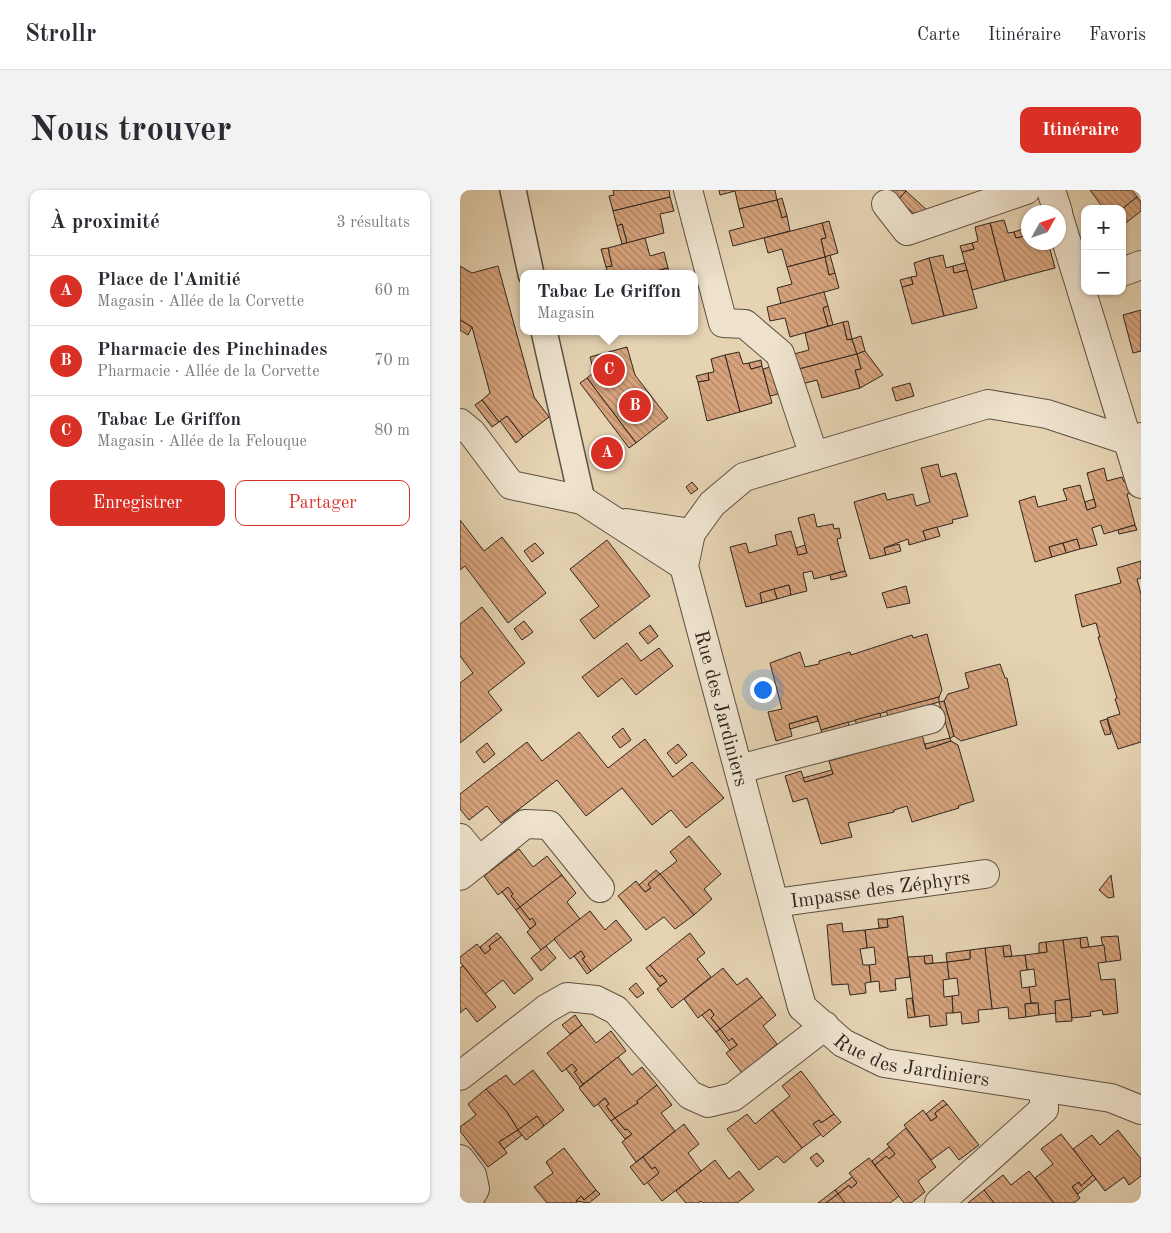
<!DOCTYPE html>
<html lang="fr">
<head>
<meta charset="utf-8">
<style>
  :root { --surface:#fff; --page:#f2f2f3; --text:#2b2b33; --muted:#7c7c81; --line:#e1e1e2; --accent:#d93025 }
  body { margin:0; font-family:"Old Standard TT",serif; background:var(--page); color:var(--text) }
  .controls { position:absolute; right:15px; top:15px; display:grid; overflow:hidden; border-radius:10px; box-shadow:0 1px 4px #0004 }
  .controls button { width:45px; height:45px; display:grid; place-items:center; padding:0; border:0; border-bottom:1px solid var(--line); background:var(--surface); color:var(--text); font:25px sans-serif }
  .compass { position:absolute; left:561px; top:15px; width:45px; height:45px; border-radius:50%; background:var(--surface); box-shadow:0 1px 4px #0004; rotate:50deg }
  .you { position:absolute; left:302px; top:499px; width:18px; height:18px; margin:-12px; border:4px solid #fff; border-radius:50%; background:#1a73e8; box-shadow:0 0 0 8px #1a73e833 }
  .badge { display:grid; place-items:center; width:32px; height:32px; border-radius:50%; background:var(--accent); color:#fff; font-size:16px; font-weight:700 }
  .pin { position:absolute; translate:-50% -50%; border:2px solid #fff; box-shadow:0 1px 5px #0006 }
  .popup { position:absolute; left:60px; top:80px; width:178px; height:65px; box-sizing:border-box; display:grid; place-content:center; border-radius:10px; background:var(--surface); filter:drop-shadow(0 1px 4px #0005); font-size:16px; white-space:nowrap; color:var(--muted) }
  .popup b { font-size:19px; color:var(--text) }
  .popup::after { content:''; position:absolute; left:50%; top:100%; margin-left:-10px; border:10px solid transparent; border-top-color:var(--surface) }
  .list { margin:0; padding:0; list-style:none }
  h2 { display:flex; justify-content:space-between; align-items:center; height:65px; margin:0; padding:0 20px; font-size:21px }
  h2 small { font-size:16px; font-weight:400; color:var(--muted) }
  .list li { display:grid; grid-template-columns:32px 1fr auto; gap:15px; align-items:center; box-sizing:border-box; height:70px; padding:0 20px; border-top:1px solid var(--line) }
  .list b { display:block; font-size:19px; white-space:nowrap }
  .list p { margin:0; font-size:16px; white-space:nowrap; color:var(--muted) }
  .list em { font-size:16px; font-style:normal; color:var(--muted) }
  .actions { display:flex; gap:10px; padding:15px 20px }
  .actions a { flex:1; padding:11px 0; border:1px solid var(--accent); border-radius:10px; text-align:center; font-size:18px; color:var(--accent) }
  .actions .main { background:var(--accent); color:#fff }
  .map { position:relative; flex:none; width:681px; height:1013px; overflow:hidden; border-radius:10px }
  header { display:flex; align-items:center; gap:30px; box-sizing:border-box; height:70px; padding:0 25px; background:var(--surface); border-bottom:1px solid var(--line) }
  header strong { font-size:24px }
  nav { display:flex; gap:28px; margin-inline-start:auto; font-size:18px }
  .intro { display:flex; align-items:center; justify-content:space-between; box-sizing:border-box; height:120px; padding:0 30px }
  h1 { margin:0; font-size:35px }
  .button { padding:12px 22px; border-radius:10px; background:var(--accent); color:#fff; font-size:18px; font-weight:700 }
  main { display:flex; gap:30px; padding:0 30px }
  aside { flex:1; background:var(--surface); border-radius:10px; box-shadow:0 1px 4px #0004 }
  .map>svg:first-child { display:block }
</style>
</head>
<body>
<header>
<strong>Strollr</strong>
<nav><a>Carte</a><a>Itinéraire</a><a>Favoris</a></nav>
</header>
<div class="intro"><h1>Nous trouver</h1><a class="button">Itinéraire</a></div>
<main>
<aside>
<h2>À proximité<small>3 résultats</small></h2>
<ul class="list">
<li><span class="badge">A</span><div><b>Place de l'Amitié</b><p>Magasin · Allée de la Corvette</p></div><em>60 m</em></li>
<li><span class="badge">B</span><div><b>Pharmacie des Pinchinades</b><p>Pharmacie · Allée de la Corvette</p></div><em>70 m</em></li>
<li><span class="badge">C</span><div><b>Tabac Le Griffon</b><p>Magasin · Allée de la Felouque</p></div><em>80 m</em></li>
</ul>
<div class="actions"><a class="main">Enregistrer</a><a>Partager</a></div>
</aside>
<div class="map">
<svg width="681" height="1013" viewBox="0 0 681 1013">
  <defs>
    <pattern id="building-back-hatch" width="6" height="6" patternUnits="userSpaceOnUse" patternTransform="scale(1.25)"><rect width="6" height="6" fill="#d7a47d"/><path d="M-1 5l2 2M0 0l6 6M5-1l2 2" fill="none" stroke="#af8566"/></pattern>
  </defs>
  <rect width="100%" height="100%" fill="#e5d3b2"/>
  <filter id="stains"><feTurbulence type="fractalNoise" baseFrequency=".004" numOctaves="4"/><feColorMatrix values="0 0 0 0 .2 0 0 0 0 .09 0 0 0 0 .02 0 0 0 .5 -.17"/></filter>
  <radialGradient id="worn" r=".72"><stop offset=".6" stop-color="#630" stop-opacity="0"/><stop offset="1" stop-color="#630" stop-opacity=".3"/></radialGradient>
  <g fill="url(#building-back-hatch)" stroke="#31251f">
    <path d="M153,0H209L210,7L153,21L149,6L154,5Z"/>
    <path d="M259,0H315L317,10L279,19L275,1L260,5Z"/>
    <path d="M431,0H445L446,1L438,10L430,2Z"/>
    <path d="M630,0H672L677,7L662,19H644Z"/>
    <path d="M446,1L469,22L456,25L438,10Z"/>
    <path d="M210,7L214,21L200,24L204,43L167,53L162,34L157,36L153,21Z"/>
    <path d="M677,7L681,12V21L662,36V19Z"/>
    <path d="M322,8L327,26L322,28L317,10Z"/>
    <path d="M317,10L322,28L327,26L330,41L273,56L269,41L284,37L279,19Z"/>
    <path d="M544,30L548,43L554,42L556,48L568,45L570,53L588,52L595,78L545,91L530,33Z"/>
    <path d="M369,31L378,63L365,67L361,49L366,48L362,33Z"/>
    <path d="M362,33L366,48L361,49L365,67L327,77L322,59L308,63L304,48Z"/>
    <path d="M530,33L545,91L512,100L502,62L514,59L512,53L518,51L515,37Z"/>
    <path d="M162,34L167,53L162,54L157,36Z"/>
    <path d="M566,38L568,45L556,48L554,42Z"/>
    <path d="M185,48L190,66L204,62L208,78L184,84H148L146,77L152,76L148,58Z"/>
    <path d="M512,53L514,59L502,62L500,56Z"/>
    <path d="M148,58L152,76L146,77L141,59Z"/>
    <path d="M370,65L375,83L369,85L365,67Z"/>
    <path d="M483,65L486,78L493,76L494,83L507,80L517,118L484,126L469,68Z"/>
    <path d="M365,67L369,85L375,83L379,98L321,114L317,98L332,94L327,77Z"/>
    <path d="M469,68L484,126L452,134L442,97L453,94L451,87L457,86L454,73Z"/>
    <path d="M505,73L507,80L494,83L493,76Z"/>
    <path d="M0,76L12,83L38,76L74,207L89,227L63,247L47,226L39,232L22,210L30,203L12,137L0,130Z"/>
    <path d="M208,78L210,84H184Z"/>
    <path d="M451,87L453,94L442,97L440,90Z"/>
    <path d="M364,102L368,116L363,118L368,136L330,147L325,128L310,131L307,117Z"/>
    <path d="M368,116L373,135L368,136L363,118Z"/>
    <path d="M681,120V161L673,163L663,125Z"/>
    <path d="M0,130L12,137L8,145L0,140Z"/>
    <path d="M388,131L392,149L387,150L383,132Z"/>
    <path d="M383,132L387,150L392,149L397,164L339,179L334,164L349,160L345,143Z"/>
    <path d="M401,146L405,161L397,164L392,149Z"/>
    <path d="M167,157L175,185L208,228L176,253L127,188L134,182L130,167Z"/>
    <path d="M405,161L423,185L400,198L395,180L401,179L397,164Z"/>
    <path d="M279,162L283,174L289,173L291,179L302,176L312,213L280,222L265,165Z"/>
    <path d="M397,164L401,179L395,180L400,198L362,208L357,190L342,194L339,179Z"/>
    <path d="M265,165L280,222L247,231L238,192L249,190L248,183L254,182L251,169Z"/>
    <path d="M301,170L302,176L291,179L289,173Z"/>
    <path d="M310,177L318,204L310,206L303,179Z"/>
    <path d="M248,183L249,190L238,192L236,186Z"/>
    <path d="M127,188L176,253L169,258L120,193Z"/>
    <path d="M450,193L454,206L436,211L432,198Z"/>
    <path d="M22,210L39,232L32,237L15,215Z"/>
    <path d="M47,226L63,247L56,253L40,231Z"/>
    <path d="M478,274L481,287L496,283L508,326L492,330L493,333L463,341L466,350L449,355L448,349L424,358L426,365L410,369L394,312L425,303L427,310L453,304L456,316L470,312L461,278Z"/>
    <path d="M644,278L647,291L662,287L664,292L668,291L671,303L667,304L675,335L644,344L641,335L632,338L637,355L620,359L617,349L589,357L592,367L575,372L559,311L575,306L578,317L607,310L603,299L620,295L627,320L636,317L627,283Z"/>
    <path d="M232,292L238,299L231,304L226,297Z"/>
    <path d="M634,309L636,317L627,320L625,312Z"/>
    <path d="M354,324L357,337L373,334L374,339L379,338L381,348L377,349L385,381L354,389L352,381L343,383L347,401L331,405L329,395L300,403L302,413L286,417L270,357L286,353L289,363L317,355L315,345L331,341L338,365L347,363L338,328Z"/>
    <path d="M0,330L24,361L42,347L86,403L48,433L5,376L0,380Z"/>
    <path d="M675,335L677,340L659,344L658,340Z"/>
    <path d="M477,337L480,346L466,350L463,341Z"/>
    <path d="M617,349L620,359L606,363L603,353Z"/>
    <path d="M147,350L190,406L134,449L120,430L139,416L110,379Z"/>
    <path d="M75,353L84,363L72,372L64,361Z"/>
    <path d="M603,353L606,363L592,367L589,357Z"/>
    <path d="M439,354L441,361L426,365L424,358Z"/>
    <path d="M345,355L347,363L338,365L336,358Z"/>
    <path d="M681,371V388L677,389L681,404V552L658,559L647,528L660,524L655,509L657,508L638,447H640L636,433L622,437L615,405L661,393L657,378Z"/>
    <path d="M385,381L387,386L371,390L370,385Z"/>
    <path d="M329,395L331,405L317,409L314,399Z"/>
    <path d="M446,396L450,413L427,418L422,403Z"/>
    <path d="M314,399L317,409L302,413L300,403Z"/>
    <path d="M22,417L65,473L28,502L42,520L0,553V493L13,483L0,466V434Z"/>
    <path d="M64,431L73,442L62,450L54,439Z"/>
    <path d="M190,435L198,446L188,454L179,443Z"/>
    <path d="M467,444L482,500L479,507L361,540L357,526L329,534L332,546L316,551L308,522L322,519L310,473L340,462L345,477L359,474V471L390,462L391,465L452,445L453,448Z"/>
    <path d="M167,453L181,471L199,458L213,476L176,505L162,488L138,507L122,487Z"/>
    <path d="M540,474L545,488H547L557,535L501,551L494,546L484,511L488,504L509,498L505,483Z"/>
    <path d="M479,507V512L428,526L426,521Z"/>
    <path d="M484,511L494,546L490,548L479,512Z"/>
    <path d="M420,523L421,527L397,535L395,530Z"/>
    <path d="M357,526L358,531L330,539L329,534Z"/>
    <path d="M647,529L651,544L645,545L640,531Z"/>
    <path d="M388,532L389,536L362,544L361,540Z"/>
    <path d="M163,538L171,550L160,558L152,547Z"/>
    <path d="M119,542L148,578L185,549L213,587L232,572L264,608L226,638L211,620L192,635L162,598L126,626L97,590L41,633L27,616L9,630L0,619V604L67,552L82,571Z"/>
    <path d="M462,545L466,559L491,551L498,555L514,611L498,616L499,618L452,632L447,616L434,620V622L388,633L392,647L361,654L347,608L333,612L325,586L341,581L345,592L373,584L369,571Z"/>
    <path d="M490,548L491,551L466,559L465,554Z"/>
    <path d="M27,553L35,564L24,573L16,562Z"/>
    <path d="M218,554L227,565L216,574L207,563Z"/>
    <path d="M372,580L373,584L345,592L343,588Z"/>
    <path d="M229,646L261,684L244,699L252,709L234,725L200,684L217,671L210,662Z"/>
    <path d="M59,659L73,677L87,666L102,685L60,717L51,706L53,704L48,697L38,705L24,686Z"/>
    <path d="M196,680L200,684L188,694L191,698L185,702L179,695Z"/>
    <path d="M200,684L234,725L215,739L204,727L186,740L158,706L176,691L185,702L191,698L188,694Z"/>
    <path d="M102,685L116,703L107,712L120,729L81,760L67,742L76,734L72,728L70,730L60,717Z"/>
    <path d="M651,685L654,707L648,708L639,700Z"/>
    <path d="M48,697L53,704L51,706L60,717L56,720L42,702Z"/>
    <path d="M60,717L70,730L72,728L76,734L70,739L56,720Z"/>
    <path d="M130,721L145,740L156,730L172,750L131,781L122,769L125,767L121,761L110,769L94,749Z"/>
    <path d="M443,726L450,787L435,789L436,800L420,802L419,791L411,792L409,775L416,774L414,757L407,758L405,740L428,737L427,729Z"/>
    <path d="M418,729H427L428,737L419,738Z"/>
    <path d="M382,733L383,742L405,740L407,758L400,759L403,775H409L411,792L405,793L406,803L390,805L388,794L372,795L367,735Z"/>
    <path d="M37,743L41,747L29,756L31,759L25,764L20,757Z"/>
    <path d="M230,743L245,763L237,769L251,787L212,818L197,799L207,791L202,785L200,787L190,775Z"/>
    <path d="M658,746L661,770L646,772L641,747Z"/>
    <path d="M41,747L73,789L54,804L43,790L25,804L0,772V767L17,754L25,764L31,759L29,756Z"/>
    <path d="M627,747L629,757L621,758L620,748Z"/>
    <path d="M620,748L621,758L644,755L646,772L638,773L641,790L655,789L658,823L643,825L642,820L630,822L631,826L612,828L603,750Z"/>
    <path d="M603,750L610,809L595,811L596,823L579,825L578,813H571L569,797L576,796L574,779L567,780L565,765L587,762L586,752Z"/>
    <path d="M586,752L587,762L579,763V753Z"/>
    <path d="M550,755L552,766L544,767L543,756Z"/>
    <path d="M86,756L96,768L81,781L71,768Z"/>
    <path d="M543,756L544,767L565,765L567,780L560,781L562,798L569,797L571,813L565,814L566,827L549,829L548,817L532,819L525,758Z"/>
    <path d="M525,758L532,819L518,820L519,832L502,834L501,822L493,823L492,806L499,805L497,788L489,789L487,772L510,769V760Z"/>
    <path d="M510,760V769L487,772L486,763Z"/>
    <path d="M121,761L125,767L122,769L131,781L127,784L114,766Z"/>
    <path d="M472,765L473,773L465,774L464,766Z"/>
    <path d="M464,766L465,774L487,772L489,789L483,790L484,807L492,806L493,823H486L487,835L470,837L469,825L455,827L448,767Z"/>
    <path d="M190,775L200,787L202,785L207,791L200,796L186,778Z"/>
    <path d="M3,776L36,817L17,832L6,818L0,823V778Z"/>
    <path d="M263,778L277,795L287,788L302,807L260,839L251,828L254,825L250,819L238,828L224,809Z"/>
    <path d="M176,793L184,803L177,808L169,799Z"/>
    <path d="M302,807L316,825L303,836L317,854L282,883L266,863L277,855L272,848L269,851L260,839Z"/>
    <path d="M452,808L455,827L448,828L446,809Z"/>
    <path d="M610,809L612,831L596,832L595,811Z"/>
    <path d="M578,813L579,825L566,827L565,814Z"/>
    <path d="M250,819L254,825L251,828L260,839L256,842L242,825Z"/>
    <path d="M115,825L122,835L110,844L102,835Z"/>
    <path d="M122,835L136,853L151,841L166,861L123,894L114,882L117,880L112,874L102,882L87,863Z"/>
    <path d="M260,839L269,851L272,848L277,855L270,860L256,842Z"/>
    <path d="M158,867L172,885L182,877L197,895L177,911L178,913L155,928L146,916L149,914L145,908L134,917L119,898Z"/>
    <path d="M112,874L117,880L114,882L123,894L120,897L106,879Z"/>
    <path d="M73,880L104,920L84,936L77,926L58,940L47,922L26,899L46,885L54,895Z"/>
    <path d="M341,881L374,924L361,933L359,930L353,934L361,944L342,958L312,920L330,906L322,896Z"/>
    <path d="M197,895L212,915L201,923L215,941L176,972L162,952L172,944L167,939L165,940L155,928L178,913L177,911Z"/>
    <path d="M26,899L47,922L58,940L39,952L47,963L28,977L0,941V937L16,925L8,914Z"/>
    <path d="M145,908L149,914L146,916L155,928L151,931L138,914Z"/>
    <path d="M483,910L487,914L475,923L477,927L471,931L466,924Z"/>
    <path d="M487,914L519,955L499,970L489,957L471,970L444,935L463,920L471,931L477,927L475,923Z"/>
    <path d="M312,920L342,958L324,973L317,966L299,980L267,939L287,924L295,934Z"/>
    <path d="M374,924L381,932L363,947L353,934L359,930L361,933Z"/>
    <path d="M77,926L84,936L66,950L58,940Z"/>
    <path d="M155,928L165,940L167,939L172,944L165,949L151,931Z"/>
    <path d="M224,934L239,954L228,963L241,981L202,1011L187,992L199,983L195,977L192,979L183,967Z"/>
    <path d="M446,938L476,977L458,991L465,1002L451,1013H444L415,975L426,966L429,969L435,964L427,954Z"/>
    <path d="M58,940L62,945L44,959L39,952Z"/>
    <path d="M658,940L681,969V986L669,995L664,987L645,1001L613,959L632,945L640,955Z"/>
    <path d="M601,944L633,985L621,996L619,992L612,997L620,1008L614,1013H594L575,988L593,974L581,959Z"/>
    <path d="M429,957L435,964L429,969L426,966L415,975L412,971Z"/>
    <path d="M104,958L136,1000L124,1010L121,1006L116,1011L117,1013H87L74,997L93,983L86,972Z"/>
    <path d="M357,963L364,971L357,977L350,968Z"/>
    <path d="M183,967L192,979L195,977L199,983L184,995L170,977Z"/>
    <path d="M409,968L439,1006L430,1013H385L378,1004L389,995L391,998L397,993L389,983Z"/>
    <path d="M255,970L269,989L279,981L294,1000L277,1013H243L241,1011L238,1013H226L216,1001Z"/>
    <path d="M569,981L594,1013H534L524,1000L543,985L551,995Z"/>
    <path d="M633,985L636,989L618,1004L612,997L619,992L621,996Z"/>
    <path d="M392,987L397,993L391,998L389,995L378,1004L375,1000Z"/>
    <path d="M136,1000L140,1004L129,1013L116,1011L121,1006L124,1010Z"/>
    <path d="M375,1000L378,1004L366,1013H358Z"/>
    <path d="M524,1000L534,1013H508Z"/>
    <path d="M378,1004L385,1013H366Z"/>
  </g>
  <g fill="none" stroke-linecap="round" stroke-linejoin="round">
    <g stroke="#5e5044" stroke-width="28">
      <g id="pedestrian">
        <path d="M53,0L71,84"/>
        <path d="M84,141L122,310"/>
      </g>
    </g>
    <g stroke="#5e5044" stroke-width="30">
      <g id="minor">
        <path d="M228,0L263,133L285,134L320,164L354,266"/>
        <path d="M591,0L598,22"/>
        <path d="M426,14L447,41L566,0"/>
        <path d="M598,24L681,294"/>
        <path d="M662,82L681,75"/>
        <path d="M0,233L12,243L51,295L122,310L224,376"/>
        <path id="s1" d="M681,247L669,251L587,224L528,214L284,287L252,314L231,343L224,376L342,817L383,853L424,873L651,908L681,920"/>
        <path d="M166,333L231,343"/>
        <path d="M279,579L471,529"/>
        <path d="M0,648L19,671L65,634L89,635L140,698"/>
        <path d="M0,686L19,671"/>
        <path id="s2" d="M315,713L525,684"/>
        <path d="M0,886L86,819L107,807L136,810L156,820L230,905L248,913L273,907L365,836"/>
        <path d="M0,969L12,985L15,999L7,1013"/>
        <path d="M479,1013L584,919V898"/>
      </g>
    </g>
    <use href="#pedestrian" stroke="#eee2cd" stroke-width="25"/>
    <use href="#minor" stroke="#eee2cd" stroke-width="28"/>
  </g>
  <g text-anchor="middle" stroke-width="4" stroke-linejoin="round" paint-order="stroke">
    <g font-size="20" fill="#31251f" stroke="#eee2cd">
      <text dy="7" stroke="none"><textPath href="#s1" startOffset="672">Rue des Jardiniers</textPath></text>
      <text dy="7" stroke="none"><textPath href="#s2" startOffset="106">Impasse des Zéphyrs</textPath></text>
      <text dy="7" stroke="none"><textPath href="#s1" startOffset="1108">Rue des Jardiniers</textPath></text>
    </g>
  </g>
  <rect width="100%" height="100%" filter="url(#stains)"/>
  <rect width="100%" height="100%" fill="url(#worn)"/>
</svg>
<div class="controls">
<button>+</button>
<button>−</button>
</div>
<svg class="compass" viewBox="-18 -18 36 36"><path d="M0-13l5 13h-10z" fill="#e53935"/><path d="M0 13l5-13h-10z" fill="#7c7c81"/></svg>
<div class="you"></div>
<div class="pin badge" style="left:147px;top:263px">A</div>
<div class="pin badge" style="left:175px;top:216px">B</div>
<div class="pin badge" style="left:149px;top:180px">C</div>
<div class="popup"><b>Tabac Le Griffon</b>Magasin</div>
</div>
</main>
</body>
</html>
